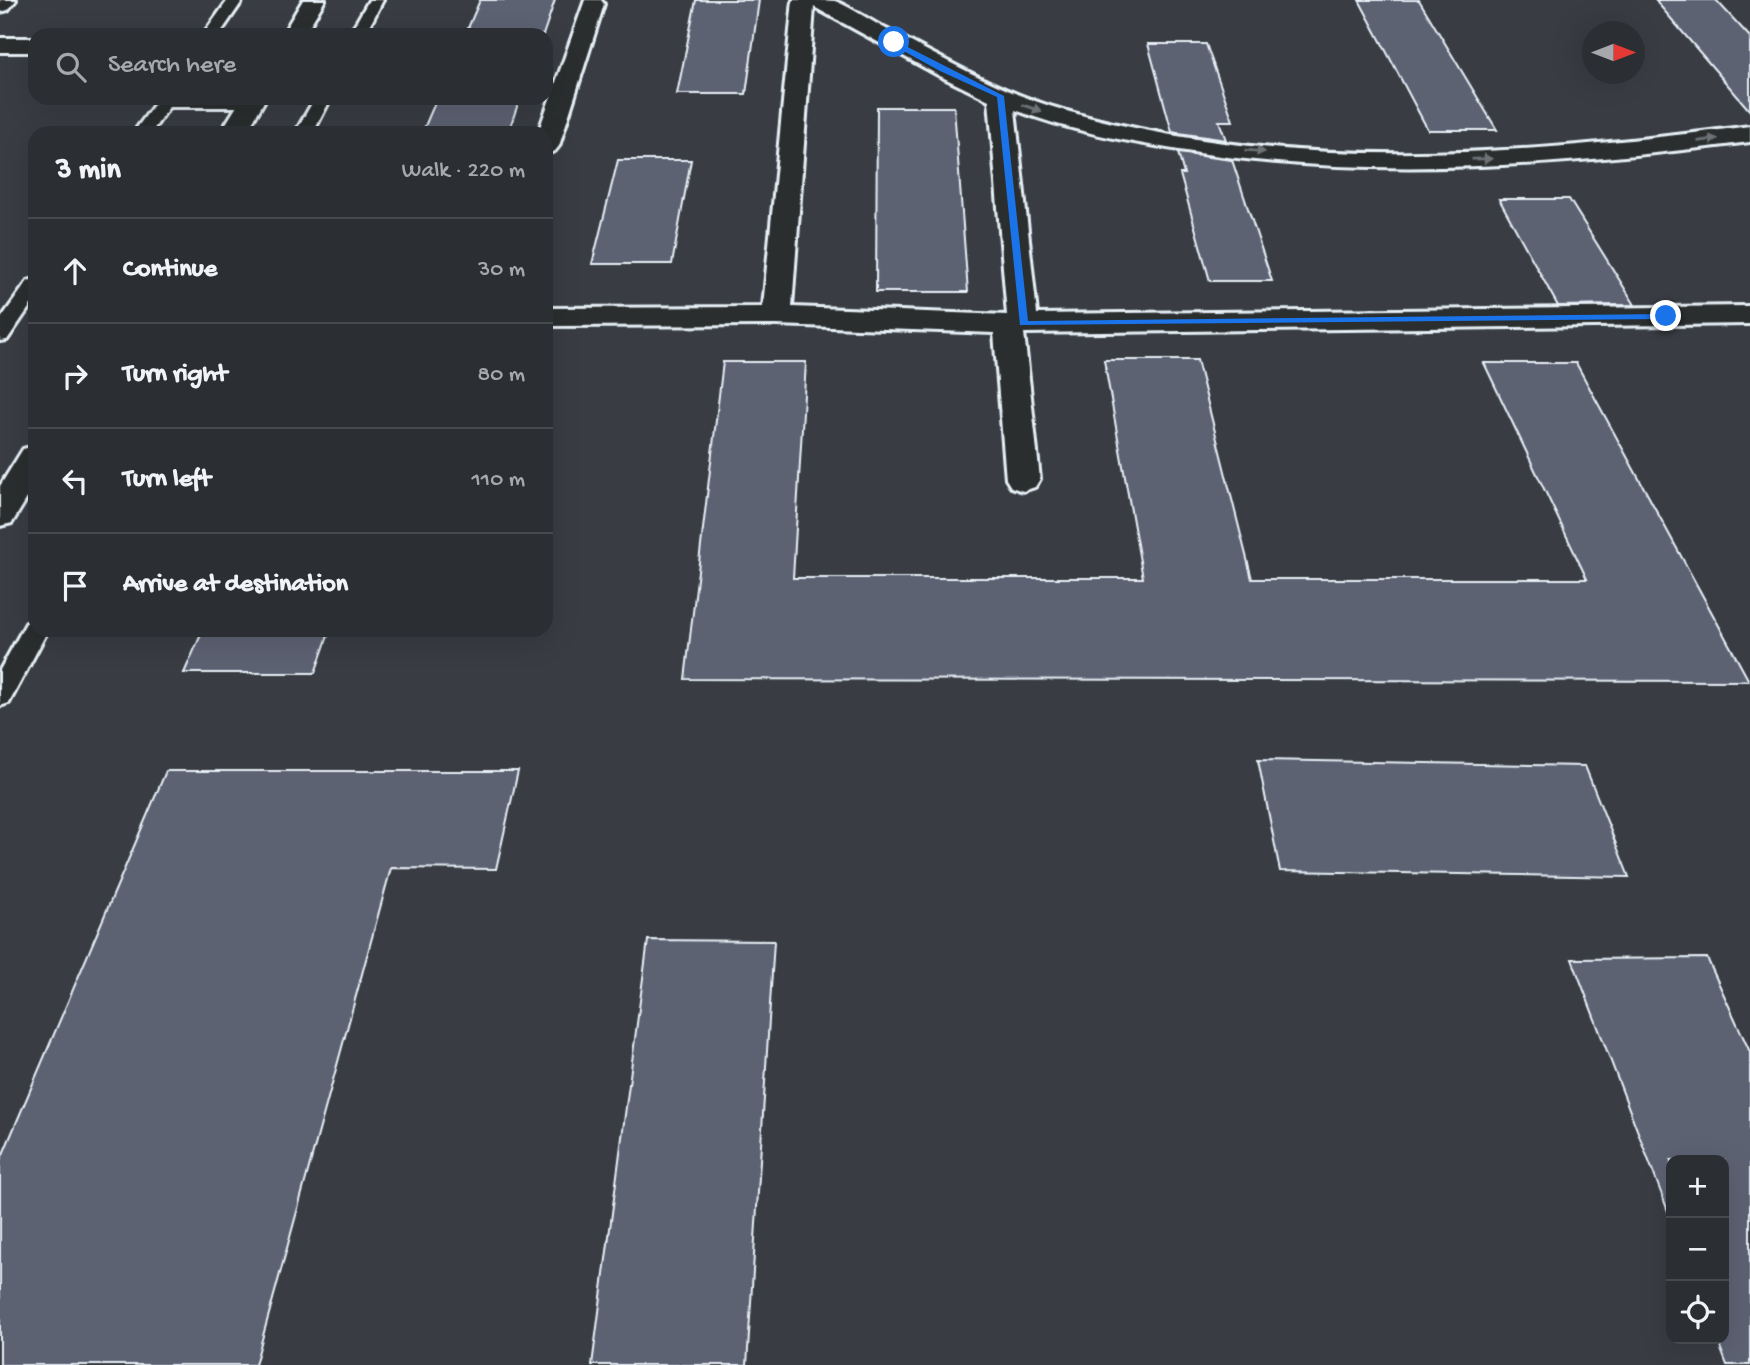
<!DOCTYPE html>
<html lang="en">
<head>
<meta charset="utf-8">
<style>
  :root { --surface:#2b2e32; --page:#33363a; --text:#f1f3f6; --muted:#a6a8ac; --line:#474a4d }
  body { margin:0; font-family:"Gochi Hand",sans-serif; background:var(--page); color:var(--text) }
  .controls { position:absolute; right:21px; bottom:21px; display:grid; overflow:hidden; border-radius:14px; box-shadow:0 7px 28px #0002 }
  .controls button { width:63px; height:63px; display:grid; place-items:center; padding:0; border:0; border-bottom:2px solid var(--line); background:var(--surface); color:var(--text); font:35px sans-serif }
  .compass { position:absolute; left:1582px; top:21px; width:63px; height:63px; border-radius:50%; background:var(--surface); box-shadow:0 7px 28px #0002; rotate:90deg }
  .stop { position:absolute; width:21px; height:21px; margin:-16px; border:5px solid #1a73e8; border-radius:50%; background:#fff }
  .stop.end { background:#1a73e8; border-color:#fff; box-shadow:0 2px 7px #0008 }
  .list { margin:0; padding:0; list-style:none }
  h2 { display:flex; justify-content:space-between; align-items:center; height:91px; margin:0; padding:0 28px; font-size:30px }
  h2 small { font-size:23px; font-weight:400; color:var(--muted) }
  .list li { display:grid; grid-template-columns:46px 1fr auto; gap:21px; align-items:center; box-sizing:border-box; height:105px; padding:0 28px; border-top:2px solid var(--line) }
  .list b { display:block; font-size:26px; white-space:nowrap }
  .list em { font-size:23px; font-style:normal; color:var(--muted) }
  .icon { flex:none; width:38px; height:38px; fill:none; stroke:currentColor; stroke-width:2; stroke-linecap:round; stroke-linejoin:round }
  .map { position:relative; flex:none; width:1750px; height:1365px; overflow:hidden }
  .search { position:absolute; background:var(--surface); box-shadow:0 7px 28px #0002; left:28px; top:28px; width:525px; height:77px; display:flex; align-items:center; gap:18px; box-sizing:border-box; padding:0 24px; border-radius:21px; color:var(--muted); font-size:26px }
  .panel { position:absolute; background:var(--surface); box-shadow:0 7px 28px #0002; left:28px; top:126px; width:525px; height:511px; border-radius:21px }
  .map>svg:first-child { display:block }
</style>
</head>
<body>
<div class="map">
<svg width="1750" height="1365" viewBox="0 0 1750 1365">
  <rect width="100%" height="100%" fill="#393d43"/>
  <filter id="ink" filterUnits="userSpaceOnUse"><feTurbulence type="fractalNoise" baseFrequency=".0143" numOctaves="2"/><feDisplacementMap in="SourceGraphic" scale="14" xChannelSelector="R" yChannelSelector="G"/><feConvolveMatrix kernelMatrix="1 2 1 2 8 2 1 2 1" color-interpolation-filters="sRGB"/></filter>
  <g filter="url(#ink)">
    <g fill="#5d6273" stroke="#e8f1f8" stroke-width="2">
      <path d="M480,0H555L543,35H465Z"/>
      <path d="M696,0H759L746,94H677Z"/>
      <path d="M1359,0H1419L1497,130H1428Z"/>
      <path d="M1655,0H1716L1750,37V111Z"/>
      <path d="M1148,44H1206L1233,121H1219L1226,140L1172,132Z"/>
      <path d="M437,98H520L508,133H422Z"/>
      <path d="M877,107H954L968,292H876Z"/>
      <path d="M1178,153L1232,160L1272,281H1210L1180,174H1184Z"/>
      <path d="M618,160H691L672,264H592Z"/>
      <path d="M1499,199H1569L1635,305L1558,306Z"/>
      <path d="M1104,360H1197L1252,579H1587L1484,363H1576L1749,681L685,679L723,362H806L793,578H1143Z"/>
      <path d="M203,630H330L315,673H184Z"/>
      <path d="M1258,760L1585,766L1629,877L1280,871Z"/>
      <path d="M166,771H518L496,869L391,868L255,1365H0V1161Z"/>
      <path d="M648,940L774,941L747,1365H592Z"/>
      <path d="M1707,958L1750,1052V1365H1727L1717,1339H1724V1160H1671V1219L1572,959Z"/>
    </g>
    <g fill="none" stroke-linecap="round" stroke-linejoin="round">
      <g stroke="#e8f1f8" stroke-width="6">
        <g id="lane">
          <path d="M228,0H243L219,35H203Z"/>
          <path d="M369,0H383L365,35H349Z"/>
          <path d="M159,98H256L260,102L252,107H169L151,133H133Z"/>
          <path d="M315,98H331L313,133H295Z"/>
          <path d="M35,279V299L7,340L0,341V320L28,281Z"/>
          <path d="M35,620V630H48L9,703L0,706V670L26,623Z"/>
        </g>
      </g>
      <g stroke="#e8f1f8" stroke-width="6">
        <g id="street">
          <path d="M0,0H16L8,10L0,12Z"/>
          <path d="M585,0H601L604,4L559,146L555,151L546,154V133H538Z"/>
          <path d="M793,0C805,0 824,0 835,1C852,8 869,20 886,29C944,59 1000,92 1063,110C1285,175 1524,155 1750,126V142C1560,166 1369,181 1179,150C1124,141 1067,130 1015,110L1037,314L1750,306V324L1024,333L1040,479L1035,487L1023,491L1011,487L1006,479L994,333L777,325L546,326V308L763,307ZM814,7L938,75L989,100L1007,315L792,307Z"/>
          <rect x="0" y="38" width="35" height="14"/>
        </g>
      </g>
      <g stroke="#e8f1f8" stroke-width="6">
        <g id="secondary">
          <path d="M303,0H325L304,35H282Z"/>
          <path d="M242,98H266L246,133H220Z"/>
          <path d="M35,446V485L12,523L0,526V486L23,449Z"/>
        </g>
      </g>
      <use href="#lane" fill="#2a2d2e" fill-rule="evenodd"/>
      <use href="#street" fill="#2a2d2e" fill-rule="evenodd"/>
      <use href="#secondary" fill="#2a2d2e" fill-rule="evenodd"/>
    </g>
    <defs><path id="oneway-solid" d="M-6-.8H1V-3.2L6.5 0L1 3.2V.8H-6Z" transform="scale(1.75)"/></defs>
    <g fill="#6c7275">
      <use href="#oneway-solid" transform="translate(1032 108) rotate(19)"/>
      <use href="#oneway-solid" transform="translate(1708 140) rotate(-8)"/>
      <use href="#oneway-solid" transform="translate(1255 151) rotate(5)"/>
      <use href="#oneway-solid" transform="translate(1482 159) rotate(-1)"/>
    </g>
  </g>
  <path fill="#1a73e8" d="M894,40L1004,96L1028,321L1666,314L1671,316L1666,319L1020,325L997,97L940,71L891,44Z"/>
</svg>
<div class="controls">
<button>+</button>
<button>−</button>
<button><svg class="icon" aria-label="locate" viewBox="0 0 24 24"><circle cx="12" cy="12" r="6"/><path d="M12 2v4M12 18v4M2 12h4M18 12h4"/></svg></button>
</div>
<svg class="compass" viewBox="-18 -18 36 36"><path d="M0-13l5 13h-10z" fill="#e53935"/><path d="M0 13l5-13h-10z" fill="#a6a8ac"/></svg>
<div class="stop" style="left:894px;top:42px"></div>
<div class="stop end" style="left:1666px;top:316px"></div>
<div class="search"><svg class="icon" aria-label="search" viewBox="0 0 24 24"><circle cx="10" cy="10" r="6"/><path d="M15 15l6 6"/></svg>Search here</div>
<section class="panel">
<h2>3 min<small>Walk · 220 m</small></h2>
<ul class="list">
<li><svg class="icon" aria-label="ahead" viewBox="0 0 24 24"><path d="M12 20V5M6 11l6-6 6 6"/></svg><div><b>Continue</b></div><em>30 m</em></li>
<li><svg class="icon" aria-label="right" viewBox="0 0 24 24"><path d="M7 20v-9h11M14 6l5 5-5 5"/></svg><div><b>Turn right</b></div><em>80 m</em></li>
<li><svg class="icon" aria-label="left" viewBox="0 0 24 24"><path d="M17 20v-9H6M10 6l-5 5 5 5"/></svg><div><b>Turn left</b></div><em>110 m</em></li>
<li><svg class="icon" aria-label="arrive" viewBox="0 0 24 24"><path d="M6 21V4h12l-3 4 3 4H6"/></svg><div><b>Arrive at destination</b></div></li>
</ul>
</section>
</div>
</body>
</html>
